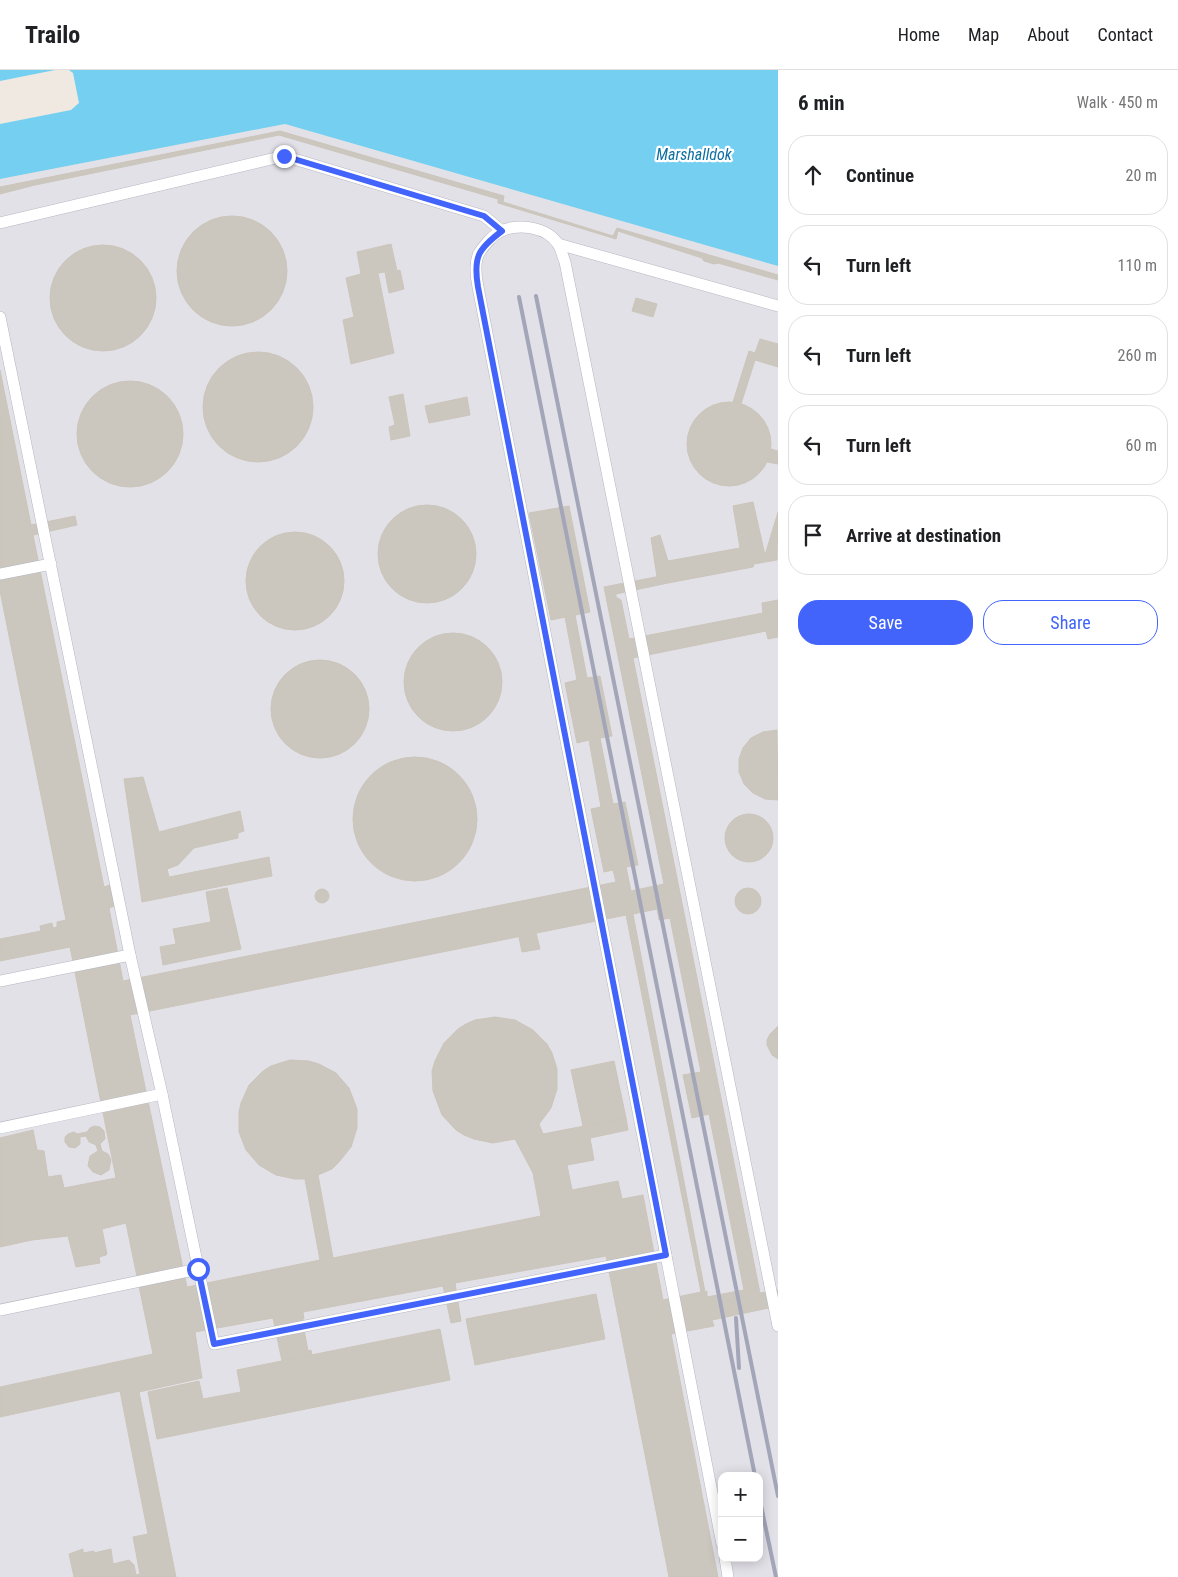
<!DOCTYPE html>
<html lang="en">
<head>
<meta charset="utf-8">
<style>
  :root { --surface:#fff; --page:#f6f6f6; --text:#202124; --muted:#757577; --line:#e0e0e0; --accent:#4264fb }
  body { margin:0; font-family:"Roboto Condensed",sans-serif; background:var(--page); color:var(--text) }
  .controls { position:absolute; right:15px; bottom:15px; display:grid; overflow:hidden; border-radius:10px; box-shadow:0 2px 12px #0003 }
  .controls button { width:45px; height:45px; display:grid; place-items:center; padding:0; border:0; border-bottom:1px solid var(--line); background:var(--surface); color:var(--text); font:25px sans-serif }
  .stop { position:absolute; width:15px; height:15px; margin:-11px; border:4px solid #4264fb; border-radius:50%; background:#fff }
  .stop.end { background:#4264fb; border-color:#fff; box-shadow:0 1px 5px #0008 }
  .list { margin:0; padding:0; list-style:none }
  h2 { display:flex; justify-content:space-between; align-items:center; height:65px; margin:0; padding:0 20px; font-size:21px }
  h2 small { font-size:16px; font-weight:400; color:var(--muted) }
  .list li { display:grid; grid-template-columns:32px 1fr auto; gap:15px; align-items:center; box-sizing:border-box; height:80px; margin:0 10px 10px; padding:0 10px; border:1px solid var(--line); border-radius:20px }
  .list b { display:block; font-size:19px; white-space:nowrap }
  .list em { font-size:16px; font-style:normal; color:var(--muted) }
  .actions { display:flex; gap:10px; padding:15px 20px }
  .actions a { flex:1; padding:11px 0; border:1px solid var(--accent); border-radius:20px; text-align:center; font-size:18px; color:var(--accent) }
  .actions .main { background:var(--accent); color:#fff }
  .icon { flex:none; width:28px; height:28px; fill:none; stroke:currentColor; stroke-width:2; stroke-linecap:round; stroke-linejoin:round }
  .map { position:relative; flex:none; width:778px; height:1507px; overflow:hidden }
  header { display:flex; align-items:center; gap:30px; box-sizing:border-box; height:70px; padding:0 25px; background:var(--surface); border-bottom:1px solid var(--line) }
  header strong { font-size:24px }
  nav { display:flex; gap:28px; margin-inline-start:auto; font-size:18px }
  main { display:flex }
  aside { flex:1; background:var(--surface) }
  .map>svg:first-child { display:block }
</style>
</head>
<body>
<header>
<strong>Trailo</strong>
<nav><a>Home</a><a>Map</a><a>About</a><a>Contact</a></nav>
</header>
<main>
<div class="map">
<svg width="778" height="1507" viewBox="0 0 778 1507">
  <rect width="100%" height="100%" fill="#efe9e1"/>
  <path fill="#e3e1e8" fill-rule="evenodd" d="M285,54L778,196V1507H0V109ZM722,1406H759V1488H722Z"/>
  <path fill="#75cff0" d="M0,0H778V196L285,54L0,109Z"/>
  <path fill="#efe9e1" d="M55,0H69L73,3L79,33L71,40L0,54V11Z"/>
  <g fill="#cbc7bf" stroke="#cbc5ba" fill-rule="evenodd">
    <path d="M280,61L504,126L503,132L613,166L617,158L778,205V210L718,193L714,194L704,191L702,188L618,161L616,169L498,133V129L279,65L35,115L0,124V117Z"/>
    <circle cx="232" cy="201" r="55"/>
    <path d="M391,174L397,201L400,200L404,219L389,223L385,202L378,203L394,283L351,294L343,250L354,247L346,208L361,204L357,182Z"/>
    <circle cx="103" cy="228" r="53"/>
    <path d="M636,228L657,234L653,247L632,241Z"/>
    <path d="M760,269L778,274V297L755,290L741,334L733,332L749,281L755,283Z"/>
    <circle cx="258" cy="337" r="55"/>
    <path d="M0,300L31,455L75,446L77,455L33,465L104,817L110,815L114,836L109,838L123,911L616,812L613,800L604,802L591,739L601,737L589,670L577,673L565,613L577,610L565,547L575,545L587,608L600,606L612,666L600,668L613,734L625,732L638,795L626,797L631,821L664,814L604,517L666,505L668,513L616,524V527L621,530L629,569L763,543L762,533L778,530V567L768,569L766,561L633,588L760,1223L778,1220V1236L712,1250L714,1256L671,1264L718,1507H669L606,1186L455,1213L461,1251L451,1253L443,1216L303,1242L304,1249H302L308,1281L311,1280L312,1285L282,1291L273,1248L195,1262L202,1308L139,1322L176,1507H74L69,1484L83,1479V1483L94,1481V1483L111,1479L113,1494L129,1490L134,1495L136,1505L140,1504L133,1467L148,1464L120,1321L0,1347V1317L153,1284L126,1153L102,1159L107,1184L106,1185L99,1187L100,1193L76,1197L68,1166L32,1170L0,1177V1068L33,1060L37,1080L44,1081L48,1107L61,1105L64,1118L116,1108L70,877L0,891V869L41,861L40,856L52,853L53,858L57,857V852L66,850L0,521ZM657,839L659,850L670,848L701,1002L683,1005L692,1048L709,1044L744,1220L707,1227V1221L705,1222L633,844ZM626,845L701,1222L663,1230L643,1125L622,1129L618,1111L572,1120L567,1095L594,1090L590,1068L628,1060L626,1048L543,1064L539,1054L551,1038L557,1019V999L552,983L547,974L533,960L515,950L495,947L475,950L466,954L458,959L444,973L435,991L432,1001L433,1021L442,1045L456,1060L464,1065L474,1069L493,1073L515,1069L533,1103L541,1146L333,1188L318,1105L332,1099L339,1092L351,1077L357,1058V1039L349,1018L336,1003L319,994L309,991L290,990L271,996L263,1001L249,1015L241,1033L239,1042V1062L246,1080L259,1095L276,1105L295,1109H305L320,1190L187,1217L130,945Z"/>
    <circle cx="130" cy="364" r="53"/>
    <path d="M403,324L410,366L391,370L389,357L395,355L389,327Z"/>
    <path d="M467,327L470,345L429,353L425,336Z"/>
    <circle cx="729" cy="374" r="42"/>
    <path d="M771,379L778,381V394L767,392Z"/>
    <path d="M753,432L765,485L778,442L777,490L754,494L753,497L668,513L666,505L657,507L651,468L660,465L668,491L740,478L733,436Z"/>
    <circle cx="427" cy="484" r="49"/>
    <path d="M569,436L590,542L551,550L529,443Z"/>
    <circle cx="295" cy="511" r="49"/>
    <circle cx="453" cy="612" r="49"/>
    <circle cx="320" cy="639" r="49"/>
    <path d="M777,660L778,730L765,729L753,723L744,714L739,702V689L743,678L751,668L763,662Z"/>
    <circle cx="415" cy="749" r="62"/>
    <path d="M143,707L159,762L240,741L244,761L238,763V768L194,778L178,795L167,799L169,807L269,787L272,806L142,832L124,709Z"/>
    <circle cx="749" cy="768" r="24"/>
    <circle cx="748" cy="831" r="13"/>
    <path d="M227,818L241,879L163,895L160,877L176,874L173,859L211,852L206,822Z"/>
    <circle cx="322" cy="826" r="7"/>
    <path d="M536,863L540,879L522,882L519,867Z"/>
    <path d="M778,956V989L772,985L767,975V970L770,964Z"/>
    <path d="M614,991L626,1048L583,1056L571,1000Z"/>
    <path d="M94,1056L100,1057L104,1061L105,1069L100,1074L102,1081L108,1084L111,1090L109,1100L101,1105L93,1102L88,1096L90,1086L98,1081L96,1075L89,1072L86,1066L80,1067V1074L75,1078L69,1077L65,1072V1067L68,1064L74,1062L77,1064L87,1062L90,1058Z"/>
    <path d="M596,1224L605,1269L475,1295L466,1249Z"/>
    <path d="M440,1259L450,1310L157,1369L148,1322L199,1311L203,1329L241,1322L237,1300Z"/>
  </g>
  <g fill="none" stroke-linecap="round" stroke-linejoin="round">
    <g stroke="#b4b7c1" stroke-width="12">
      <g id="lane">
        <path d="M0,153L284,86L484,146L502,161"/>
        <path d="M558,174L778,236"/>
        <path d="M0,247L130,885L162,1024L214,1274L666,1185"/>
        <path d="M0,504L51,494"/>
        <path d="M0,911L130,885"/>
        <path d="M0,1058L162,1024"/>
        <path d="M0,1240L198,1199"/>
        <path d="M722,1474L478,217C476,207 474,193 479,183C484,175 493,165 501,161C519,153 547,157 558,174C561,179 563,187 565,192L778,1256"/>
        <path d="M725,1488L728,1507"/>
      </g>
    </g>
    <use href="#lane" stroke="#fff" stroke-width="11"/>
    <g stroke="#a3a6b8" stroke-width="4">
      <path d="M536,226L778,1426"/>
      <path d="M519,227L755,1406"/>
      <path d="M736,1248L739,1298"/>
      <path d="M759,1426L776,1507"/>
    </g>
  </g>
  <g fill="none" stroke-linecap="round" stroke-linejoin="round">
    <path stroke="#4264fb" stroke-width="6" d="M198,1199L214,1274L666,1185L478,217C473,187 478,179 502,161L484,146L284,86"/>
  </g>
  <g text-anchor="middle" stroke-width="4.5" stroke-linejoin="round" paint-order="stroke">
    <g font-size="16" font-style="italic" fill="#0d6fa3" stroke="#fff">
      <text x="694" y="90">Marshalldok</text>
    </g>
  </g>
</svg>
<div class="controls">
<button>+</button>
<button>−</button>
</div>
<div class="stop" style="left:198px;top:1199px"></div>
<div class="stop end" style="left:284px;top:86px"></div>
</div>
<aside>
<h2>6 min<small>Walk · 450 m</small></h2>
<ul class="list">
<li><svg class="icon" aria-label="ahead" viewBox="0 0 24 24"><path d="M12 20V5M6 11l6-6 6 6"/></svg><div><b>Continue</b></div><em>20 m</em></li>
<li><svg class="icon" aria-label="left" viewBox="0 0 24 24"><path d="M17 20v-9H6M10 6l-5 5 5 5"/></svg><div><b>Turn left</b></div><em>110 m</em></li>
<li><svg class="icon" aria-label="left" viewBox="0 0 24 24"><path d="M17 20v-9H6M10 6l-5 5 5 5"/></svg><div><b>Turn left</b></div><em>260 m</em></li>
<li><svg class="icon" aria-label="left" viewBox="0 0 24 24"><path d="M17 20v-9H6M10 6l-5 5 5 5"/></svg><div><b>Turn left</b></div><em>60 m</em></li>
<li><svg class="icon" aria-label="arrive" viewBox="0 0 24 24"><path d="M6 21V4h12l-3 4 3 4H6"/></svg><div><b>Arrive at destination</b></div></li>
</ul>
<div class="actions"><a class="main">Save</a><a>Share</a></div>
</aside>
</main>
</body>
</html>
